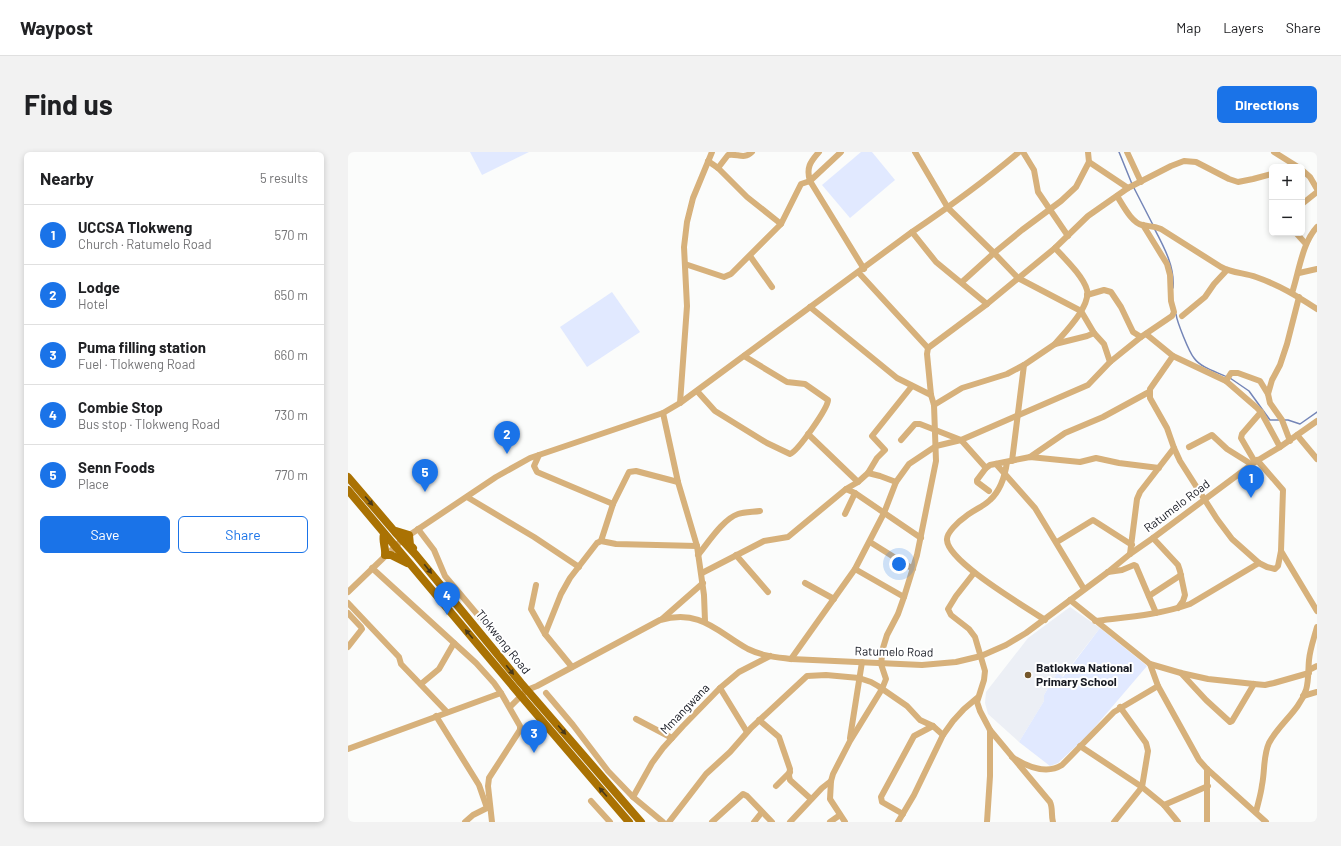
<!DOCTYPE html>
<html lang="en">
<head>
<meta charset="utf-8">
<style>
  :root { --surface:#fff; --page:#f2f2f2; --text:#202124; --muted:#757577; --line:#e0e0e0; --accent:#1a73e8 }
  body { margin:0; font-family:Barlow,sans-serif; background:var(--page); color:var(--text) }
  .controls { position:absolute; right:12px; top:12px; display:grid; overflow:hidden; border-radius:6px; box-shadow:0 2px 6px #0003 }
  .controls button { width:36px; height:36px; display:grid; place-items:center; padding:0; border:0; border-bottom:1px solid var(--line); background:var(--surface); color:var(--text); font:20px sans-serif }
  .you { position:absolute; left:551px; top:412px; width:14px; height:14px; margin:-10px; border:3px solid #fff; border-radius:50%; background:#1a73e8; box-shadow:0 0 0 6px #1a73e833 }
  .badge { display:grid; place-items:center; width:26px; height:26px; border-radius:50%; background:var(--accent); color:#fff; font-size:13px; font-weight:700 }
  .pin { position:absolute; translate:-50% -33px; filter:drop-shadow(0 1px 2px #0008) }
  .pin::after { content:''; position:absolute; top:21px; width:14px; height:12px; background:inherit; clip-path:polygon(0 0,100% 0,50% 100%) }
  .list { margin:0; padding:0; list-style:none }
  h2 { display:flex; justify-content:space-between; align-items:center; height:52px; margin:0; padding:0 16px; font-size:17px }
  h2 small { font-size:13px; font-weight:400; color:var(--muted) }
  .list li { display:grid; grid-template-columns:26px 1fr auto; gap:12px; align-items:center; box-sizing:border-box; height:60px; padding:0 16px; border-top:1px solid var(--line) }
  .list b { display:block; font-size:15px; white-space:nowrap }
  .list p { margin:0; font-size:13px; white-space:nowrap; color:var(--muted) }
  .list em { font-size:13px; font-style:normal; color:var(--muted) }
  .actions { display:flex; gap:8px; padding:12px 16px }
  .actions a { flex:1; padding:9px 0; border:1px solid var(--accent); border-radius:6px; text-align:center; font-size:14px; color:var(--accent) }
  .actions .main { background:var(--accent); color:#fff }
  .map { position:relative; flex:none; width:969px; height:670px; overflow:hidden; border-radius:6px }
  header { display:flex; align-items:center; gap:24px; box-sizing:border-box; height:56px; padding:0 20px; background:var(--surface); border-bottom:1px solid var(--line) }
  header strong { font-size:19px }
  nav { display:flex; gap:22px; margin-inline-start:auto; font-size:14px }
  .intro { display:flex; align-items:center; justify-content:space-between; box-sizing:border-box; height:96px; padding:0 24px }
  h1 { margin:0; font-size:28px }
  .button { padding:10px 18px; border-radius:6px; background:var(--accent); color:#fff; font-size:14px; font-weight:700 }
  main { display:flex; gap:24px; padding:0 24px }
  aside { flex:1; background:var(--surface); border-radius:6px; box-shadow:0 2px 6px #0003 }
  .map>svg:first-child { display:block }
</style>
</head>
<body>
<header>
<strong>Waypost</strong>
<nav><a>Map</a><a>Layers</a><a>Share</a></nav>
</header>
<div class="intro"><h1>Find us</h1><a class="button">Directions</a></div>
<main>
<aside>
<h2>Nearby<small>5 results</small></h2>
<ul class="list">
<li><span class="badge">1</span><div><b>UCCSA Tlokweng</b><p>Church · Ratumelo Road</p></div><em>570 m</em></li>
<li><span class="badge">2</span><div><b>Lodge</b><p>Hotel</p></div><em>650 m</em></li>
<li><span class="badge">3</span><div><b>Puma filling station</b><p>Fuel · Tlokweng Road</p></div><em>660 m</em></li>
<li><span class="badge">4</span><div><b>Combie Stop</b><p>Bus stop · Tlokweng Road</p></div><em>730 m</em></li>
<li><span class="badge">5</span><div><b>Senn Foods</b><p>Place</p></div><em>770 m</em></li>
</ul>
<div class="actions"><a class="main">Save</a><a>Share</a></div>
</aside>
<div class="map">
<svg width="969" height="670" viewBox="0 0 969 670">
  <rect width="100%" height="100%" fill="#fbfcfb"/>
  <path fill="#eceff5" d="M722,455L752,476L714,525L709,521L696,543V549L671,590L640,562L637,551L638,540L680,486Z"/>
  <g fill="#e1e9ff">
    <path d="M122,0H181L134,23Z"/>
    <path d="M513,0H524L547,28L502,66L474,33Z"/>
    <path d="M264,140L292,180L239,215L212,175Z"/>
    <path d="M752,476L799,514L740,583L710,611L702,614L671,590L696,549V543L709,521L715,525Z"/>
  </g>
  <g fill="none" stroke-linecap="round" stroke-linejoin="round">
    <g stroke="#7485b7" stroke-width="1.5">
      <path d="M771,0L784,32"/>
      <path d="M786,36L805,73"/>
      <path d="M806,76C816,95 827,115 825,136"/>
      <path d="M828,162C829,170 841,200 846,206C853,216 869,220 879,225"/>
      <path d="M882,226L901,239L922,268H932"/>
      <path d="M935,268H940L952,272L969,260"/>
    </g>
    <g stroke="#d7b17b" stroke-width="6">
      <path d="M471,0C462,10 458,16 462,29L493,0"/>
      <path d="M567,0L600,56L646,101L670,126L733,159L746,181"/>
      <path d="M675,0L686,18L690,40L720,84"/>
      <path d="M779,0L793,30"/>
      <path d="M926,0L950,15"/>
      <path d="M360,9L370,16L399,45L433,72"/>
      <path d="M741,10L780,36"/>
      <path d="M370,16L380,3C389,1 396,8 404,0"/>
      <path d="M954,18L962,25L969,37"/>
      <path d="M769,44C775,53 783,70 794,73C801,75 804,73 813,77L873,115C884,121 897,121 908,125C931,133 949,144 969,157"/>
      <path d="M954,52L969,40"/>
      <path d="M564,80L588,110L639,152"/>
      <path d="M948,81L958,92"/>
      <path d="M402,104L424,135"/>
      <path d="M337,112L376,125L383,122L433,72L453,32L462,29L516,117"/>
      <path d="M511,121L580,196"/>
      <path d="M951,121L969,117"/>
      <path d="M614,130L646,101L674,78L713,49L728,35L741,10L740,0"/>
      <path d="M944,141C951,120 954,91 969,75"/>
      <path d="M739,143L756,138L763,140L773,155L785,180L793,185"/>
      <path d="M462,155L549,226L583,243"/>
      <path d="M834,164L857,145L866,132L879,118"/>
      <path d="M798,182L825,204L878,229L908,255L913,260L932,295"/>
      <path d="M707,192C717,180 743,154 739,138C735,124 717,107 707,96"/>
      <path d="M825,204L802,237V246L819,276L826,296L832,309L869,367L884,387L911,411"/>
      <path d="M878,229L883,221H890L912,229L920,242"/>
      <path d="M349,239L367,259L419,291L442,302C450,299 480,256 480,248L457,232L439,230L396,204"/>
      <path d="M332,251L339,154L336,95L339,70L345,46L364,0"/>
      <path d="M586,253L614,236L659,222L676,213L707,192L739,184L746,181L756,192L762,210"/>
      <path d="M315,261L330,330L349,394L356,443L357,469"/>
      <path d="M460,282L510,330"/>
      <path d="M949,283L969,307"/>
      <path d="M553,288L567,272H572L613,288L638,316L642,313L682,305L732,310L748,306L771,311L811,316"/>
      <path d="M942,289L934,268L922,251L920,242L924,228L932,213L939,192L951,145"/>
      <path d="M841,295L864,283L879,297L903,312"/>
      <path d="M191,303L186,314L189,320L265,352"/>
      <path d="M682,305L717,281L755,265L801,240"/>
      <path d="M909,308L935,338L933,399L969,459"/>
      <path d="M664,309L676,213"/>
      <path d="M659,310C657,324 653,338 642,348C635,355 625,358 617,365C611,369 598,381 599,388C600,410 678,455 697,468"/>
      <path d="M907,310L893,286L894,282L913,260"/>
      <path d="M648,312L687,356L736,437"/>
      <path d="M638,316L629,328V330L641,339"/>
      <path d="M520,321L532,324L548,330"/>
      <path d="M498,337L507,341L573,386"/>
      <path d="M119,345L186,385L231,415"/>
      <path d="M497,362L507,341"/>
      <path d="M70,377L86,398L97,424L177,519"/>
      <path d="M805,386L830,413L832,419L837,443L835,449L830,456"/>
      <path d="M253,389L265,352L281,320L288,319L330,330"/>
      <path d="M522,390L565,417"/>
      <path d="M709,390L745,368L784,393"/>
      <path d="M782,402L789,347L792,340L826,296"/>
      <path d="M350,403C360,391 375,367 390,362C396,360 405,360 412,359"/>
      <path d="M388,403L420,440"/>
      <path d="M24,416L128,511L146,531L153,541L172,574V578L141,626L140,634L144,670"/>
      <path d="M507,417L556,445"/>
      <path d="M760,420L774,418L786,413L788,414L808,461"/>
      <path d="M354,421L416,389L440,385L498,337L510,330L520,321L529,306L537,298L524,284L564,234"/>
      <path d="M626,421L608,444L600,457L603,463L621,477L627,485L637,519L636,528L629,550L632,559L642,578V624L639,670"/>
      <path d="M457,431L486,447"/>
      <path d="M188,433L183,457L197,482"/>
      <path d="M0,440L54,388L148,325L182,306L315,261L332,251L564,80C601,55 637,29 671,0"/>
      <path d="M801,444L833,423"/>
      <path d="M722,448L802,512L833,521L860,527L906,532L917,533L926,531L961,521"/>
      <path d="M0,451L51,505L53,512L99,560"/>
      <path d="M0,461L13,475L14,477L0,495"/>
      <path d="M314,467L355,431"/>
      <path d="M747,469C779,465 811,463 842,452L911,411L919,415L927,417L930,414L933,399"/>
      <path d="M443,507L507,417L536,361L548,330L561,312L588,294L613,288L740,233L762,210L793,185L824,164L826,160L823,149L822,123L819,112L795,73"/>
      <path d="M224,515L197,482L213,442L222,426L249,391L253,389L268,392L349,394"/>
      <path d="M961,518L969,514"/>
      <path d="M833,521L858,548L882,570L884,569L906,532"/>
      <path d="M73,532L91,517L106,491"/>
      <path d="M810,534L851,608L859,617L918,670"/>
      <path d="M372,536L399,580"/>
      <path d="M198,541L225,573L260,619L285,645L315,670"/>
      <path d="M955,544L969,540"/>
      <path d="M162,555L179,538L189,534L312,468C353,457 368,479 400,497C414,504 428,505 443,507L574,513L608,510L633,504L658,493L678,481L760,420L782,402L805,386L907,310L932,295L969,269"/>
      <path d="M88,564L131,633L139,656"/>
      <path d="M288,567L324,586"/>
      <path d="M411,568L431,585L442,617L441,624L442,628L463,647"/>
      <path d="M642,578L702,650C705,656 703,663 705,670"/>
      <path d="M502,586L514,510"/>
      <path d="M732,594L794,635L816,653L830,670"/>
      <path d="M0,597L153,541"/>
      <path d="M664,605C678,614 698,623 714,613L766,560L810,534L802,512"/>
      <path d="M859,617V670"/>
      <path d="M428,634L442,620"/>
      <path d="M285,645L304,611L315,596L335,574L372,536L391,520L422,504"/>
      <path d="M243,649L262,670"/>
      <path d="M816,653L860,634"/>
      <path d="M908,660C910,651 913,642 914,633C917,619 915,604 921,591C931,572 951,559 958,538C961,528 960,518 961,508C962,497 966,486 969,475"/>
      <path d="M555,662L534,650L533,645L566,584L585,574"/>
      <path d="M117,670L125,663L141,655"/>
      <path d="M321,670L358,622L382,600L403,576L459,524L478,523L511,526L523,530L530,534L559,554L572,568L585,574L595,583"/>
      <path d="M364,670L395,642L399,644L424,670"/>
      <path d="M406,670L414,660"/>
      <path d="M442,670L474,636L483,629"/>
      <path d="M482,670L492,663"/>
      <path d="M497,670L482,647L483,629L485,622L502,589L534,537L538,527L533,512L535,496L539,483L550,462L556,445L569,403L588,309L586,253L583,243L579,202L580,196L639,152L707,96L740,64L780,36L823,14L836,9L848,10L881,27L890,30L905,27L924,22"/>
      <path d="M550,670L566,643L595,583L605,569L616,557L629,546"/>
      <path d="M766,670L794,635L800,599L798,591L772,555"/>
    </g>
    <g stroke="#aa7203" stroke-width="8">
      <path d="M0,325L47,380L68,403L173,531L293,670"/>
      <path d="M0,338L173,544L281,670"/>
      <path d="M48,379L61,383L62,393L65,396"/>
      <path d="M36,382C34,389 38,396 37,403H43L59,411"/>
    </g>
  </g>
  <defs><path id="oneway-solid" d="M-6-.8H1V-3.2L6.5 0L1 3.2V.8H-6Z"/></defs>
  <g fill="#4a3918">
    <use href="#oneway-solid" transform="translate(21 349) rotate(49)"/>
    <use href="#oneway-solid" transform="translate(80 417) rotate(51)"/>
    <use href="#oneway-solid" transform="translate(121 482) rotate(-130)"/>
    <use href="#oneway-solid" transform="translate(162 518) rotate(51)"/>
    <use href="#oneway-solid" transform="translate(214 578) rotate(49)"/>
    <use href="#oneway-solid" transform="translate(255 640) rotate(-131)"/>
  </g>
  <circle fill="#75572b" stroke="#fff" stroke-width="1.5" cx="680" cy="523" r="4"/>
  <g text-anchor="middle" stroke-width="4" stroke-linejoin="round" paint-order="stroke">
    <g font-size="12" fill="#171a23" stroke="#fff">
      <text transform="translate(829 354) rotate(-37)" y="4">Ratumelo Road</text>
      <text transform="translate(155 490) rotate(51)" y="4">Tlokweng Road</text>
      <text transform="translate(546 500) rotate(1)" y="4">Ratumelo Road</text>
      <text transform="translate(337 557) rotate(-46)" y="4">Mmangwana</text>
    </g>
    <g font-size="12" font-weight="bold" fill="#171a23" stroke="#fff" text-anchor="start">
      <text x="688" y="520">Batlokwa National<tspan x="688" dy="14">Primary School</tspan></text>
    </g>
  </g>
</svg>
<div class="controls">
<button>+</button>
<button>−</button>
</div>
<div class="you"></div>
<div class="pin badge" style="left:903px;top:346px">1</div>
<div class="pin badge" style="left:159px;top:302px">2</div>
<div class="pin badge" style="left:186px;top:601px">3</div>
<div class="pin badge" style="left:99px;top:463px">4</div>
<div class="pin badge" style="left:77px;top:340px">5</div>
</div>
</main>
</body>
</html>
